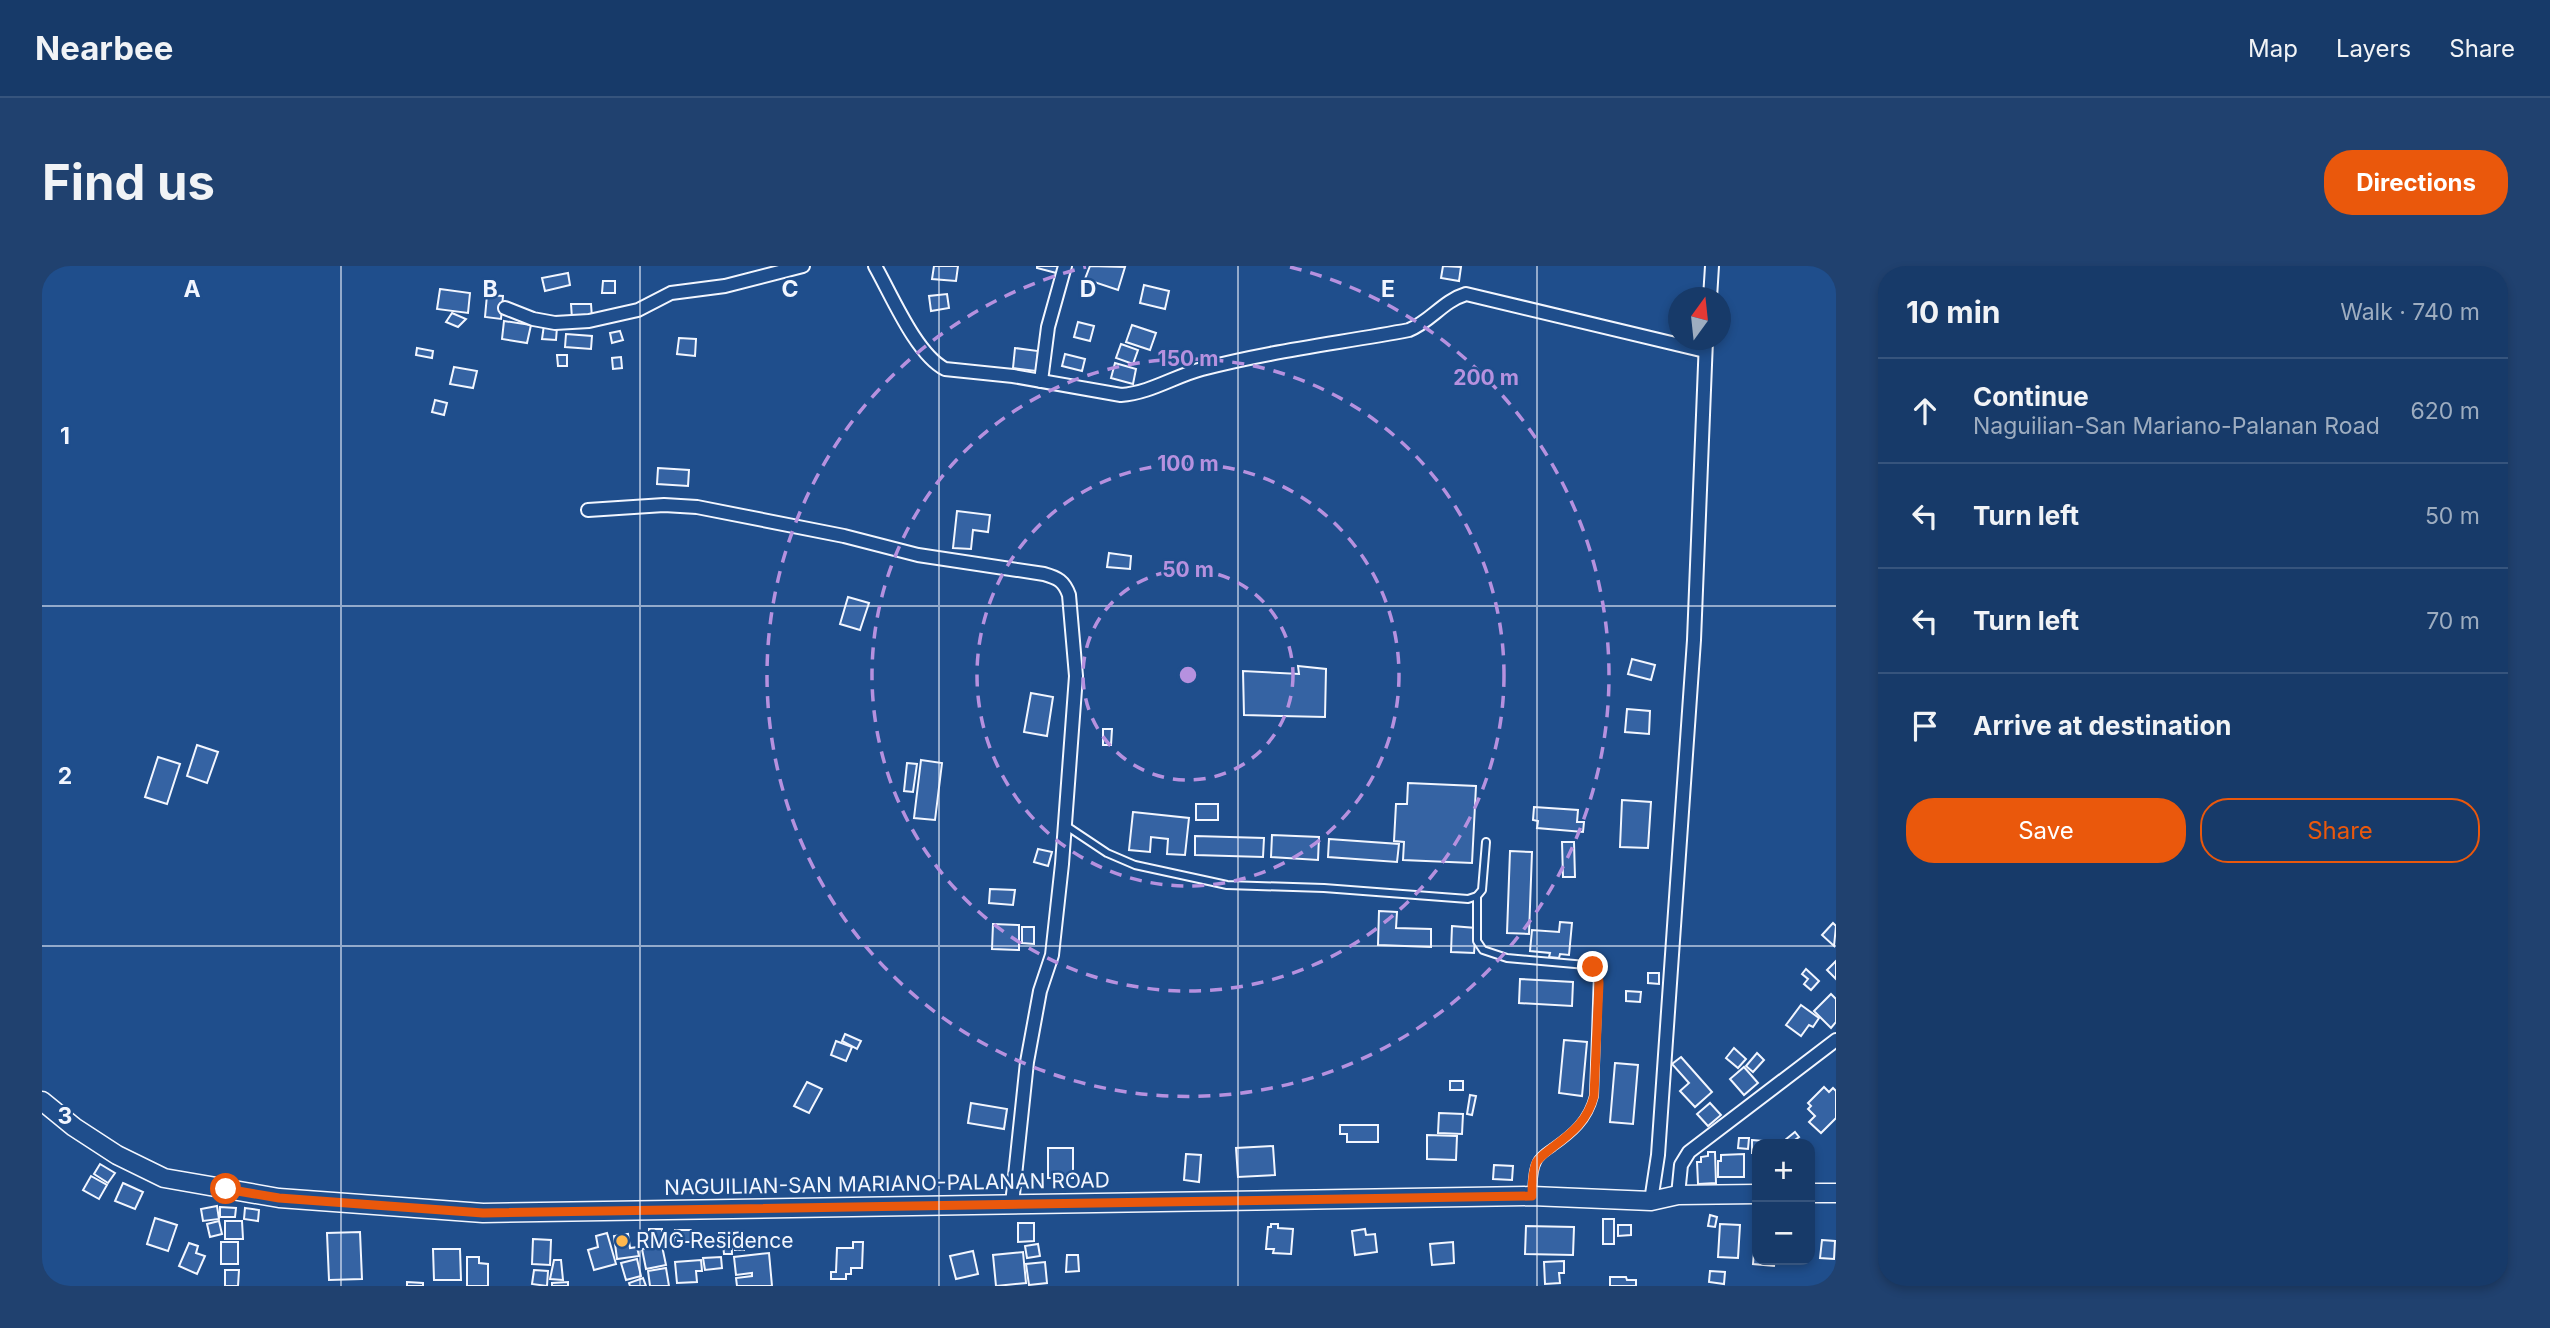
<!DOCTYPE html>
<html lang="en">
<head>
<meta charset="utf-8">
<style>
  :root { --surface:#173a69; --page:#20416f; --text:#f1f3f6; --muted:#9eadc0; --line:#36547d; --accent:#ea580c }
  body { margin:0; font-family:Inter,sans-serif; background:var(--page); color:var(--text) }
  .controls { position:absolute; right:21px; bottom:21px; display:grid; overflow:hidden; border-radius:14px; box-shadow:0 4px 10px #0003 }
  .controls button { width:63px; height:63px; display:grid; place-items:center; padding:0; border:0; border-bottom:2px solid var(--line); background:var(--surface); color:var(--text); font:35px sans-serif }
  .compass { position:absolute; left:1626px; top:21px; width:63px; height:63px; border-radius:50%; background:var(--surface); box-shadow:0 4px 10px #0003; rotate:15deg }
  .stop { position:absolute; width:21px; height:21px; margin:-16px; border:5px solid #ea580c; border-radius:50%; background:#fff }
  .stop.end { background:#ea580c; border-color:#fff; box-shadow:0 2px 7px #0008 }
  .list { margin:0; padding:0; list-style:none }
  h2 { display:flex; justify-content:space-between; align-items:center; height:91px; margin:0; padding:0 28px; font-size:30px }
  h2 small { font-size:23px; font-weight:400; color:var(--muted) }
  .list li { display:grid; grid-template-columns:46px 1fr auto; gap:21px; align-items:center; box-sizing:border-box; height:105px; padding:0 28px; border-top:2px solid var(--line) }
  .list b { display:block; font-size:26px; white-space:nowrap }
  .list p { margin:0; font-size:23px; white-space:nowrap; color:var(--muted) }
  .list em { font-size:23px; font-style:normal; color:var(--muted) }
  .actions { display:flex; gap:14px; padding:21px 28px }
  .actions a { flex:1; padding:16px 0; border:2px solid var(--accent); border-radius:28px; text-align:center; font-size:24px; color:var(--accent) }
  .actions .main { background:var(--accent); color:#fff }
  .icon { flex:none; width:38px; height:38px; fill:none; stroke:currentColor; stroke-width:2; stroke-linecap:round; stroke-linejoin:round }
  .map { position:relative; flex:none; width:1794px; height:1020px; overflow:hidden; border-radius:28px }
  header { display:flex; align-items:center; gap:42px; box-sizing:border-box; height:98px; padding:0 35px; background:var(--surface); border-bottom:2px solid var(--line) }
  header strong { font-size:33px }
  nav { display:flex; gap:38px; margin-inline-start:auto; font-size:24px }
  .intro { display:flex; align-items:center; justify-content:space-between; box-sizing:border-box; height:168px; padding:0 42px }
  h1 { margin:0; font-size:49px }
  .button { padding:18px 32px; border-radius:28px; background:var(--accent); color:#fff; font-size:24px; font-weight:700 }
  main { display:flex; gap:42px; padding:0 42px }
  aside { flex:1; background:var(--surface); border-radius:28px; box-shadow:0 4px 10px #0003 }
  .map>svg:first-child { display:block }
</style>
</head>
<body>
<header>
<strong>Nearbee</strong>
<nav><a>Map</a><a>Layers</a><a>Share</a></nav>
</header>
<div class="intro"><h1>Find us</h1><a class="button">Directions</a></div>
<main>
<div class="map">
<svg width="1794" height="1020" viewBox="0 0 1794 1020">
  <rect width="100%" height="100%" fill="#1f4e8c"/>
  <g fill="#3563a3" stroke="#f2f6ff" stroke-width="2">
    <path d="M892,0H916L914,15L890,13Z"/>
    <path d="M995,0H1025L1022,9L995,2Z"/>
    <path d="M1048,0L1083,1L1076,24L1043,13Z"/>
    <path d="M1401,0L1419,1L1417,15L1399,12Z"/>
    <path d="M526,7L528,19L503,25L500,12Z"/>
    <path d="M561,15H573V27H560Z"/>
    <path d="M1102,19L1127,25L1123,43L1098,37Z"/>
    <path d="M398,23L428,27L426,47L395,43Z"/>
    <path d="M905,28L907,42L889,45L887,30Z"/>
    <path d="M445,29L461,30L459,53L443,51Z"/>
    <path d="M529,38H549L550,52L530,53Z"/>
    <path d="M410,47L424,53L416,61L404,56Z"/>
    <path d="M462,55L489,59L485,77L460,73Z"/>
    <path d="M1036,56L1052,60L1048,75L1032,71Z"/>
    <path d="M502,59L515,61L514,74L500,73Z"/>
    <path d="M1090,59L1114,67L1108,84L1084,76Z"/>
    <path d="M578,65L581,74L570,77L568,67Z"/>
    <path d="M524,68L550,70L549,83L523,81Z"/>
    <path d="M637,72L654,73L653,90L635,88Z"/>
    <path d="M1079,78L1096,84L1091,98L1074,92Z"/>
    <path d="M375,82L391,85L390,92L374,89Z"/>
    <path d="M973,82L996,85L994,105L971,102Z"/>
    <path d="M1023,88L1043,93L1040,105L1020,100Z"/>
    <path d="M515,89H525V100H516Z"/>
    <path d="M579,91L580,102L571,103L570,92Z"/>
    <path d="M1073,97L1094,103L1091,118L1069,112Z"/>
    <path d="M412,101L435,105L431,122L408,118Z"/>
    <path d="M393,134L405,137L402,149L390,146Z"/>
    <path d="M616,202L647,204L646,220L615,218Z"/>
    <path d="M915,245L948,249L946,266L931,264L929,283L911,282Z"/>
    <path d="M1067,287L1089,290L1088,303L1065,301Z"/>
    <path d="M806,331L827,337L818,364L798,358Z"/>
    <path d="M1590,393L1613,399L1609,414L1586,408Z"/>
    <path d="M1256,400L1284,403L1283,451L1202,449L1201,405L1257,408Z"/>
    <path d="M989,427L1011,431L1005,470L982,466Z"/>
    <path d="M1585,443L1608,445L1607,468L1583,466Z"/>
    <path d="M1061,463H1070L1069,479H1061Z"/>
    <path d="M155,479L176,486L165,517L145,510Z"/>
    <path d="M116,491L138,498L125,538L103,531Z"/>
    <path d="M879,494L900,497L893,554L872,552Z"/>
    <path d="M865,497L875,498L871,526L862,525Z"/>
    <path d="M1366,517L1434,520L1430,597L1361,594L1362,576L1352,575L1354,538H1365Z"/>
    <path d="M1580,534L1609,536L1606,582L1578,581Z"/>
    <rect x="1154" y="538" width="22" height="16"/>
    <path d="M1492,541L1536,544L1535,556H1542L1541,566L1495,562L1496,555L1491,554Z"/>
    <path d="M1091,546L1147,552L1143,589L1125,588L1126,573L1109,571L1108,586L1087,584Z"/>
    <path d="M1230,569L1277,571L1276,594L1229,591Z"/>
    <path d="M1153,570L1222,572L1221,591L1153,589Z"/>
    <path d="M1287,573L1357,578L1355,596L1286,591Z"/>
    <path d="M1520,576H1532L1533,611H1521Z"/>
    <path d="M996,583L1010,586L1006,600L992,596Z"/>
    <path d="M1468,585L1490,586L1487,668L1465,667Z"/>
    <path d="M948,623L973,624L971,639L947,637Z"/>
    <path d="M1337,645L1355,646L1354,662L1389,663V681L1336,679Z"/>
    <path d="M1518,656L1530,657L1527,689L1518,688L1517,692L1507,691L1508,687L1488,685L1490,664L1517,666Z"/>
    <path d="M1791,657L1794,660L1792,680L1780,669Z"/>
    <path d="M951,658L977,659V684L950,683Z"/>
    <path d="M1410,660L1434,662L1432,687L1409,686Z"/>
    <path d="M980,661H992V678L980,677Z"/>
    <path d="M1794,695V713L1785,704Z"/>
    <path d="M1764,703L1777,715L1769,724L1762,718L1766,713L1760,708Z"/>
    <path d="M1606,707H1617V718L1606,717Z"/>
    <path d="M1478,713L1531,716L1530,740L1477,737Z"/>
    <path d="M1584,725L1599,726L1598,736L1584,735Z"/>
    <path d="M1789,728L1794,733V756L1789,762L1772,745Z"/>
    <path d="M1759,739L1777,752L1771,761L1767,759L1759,770L1744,759Z"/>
    <path d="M803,768L819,775L815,783L800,775Z"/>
    <path d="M1522,774L1545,776L1540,830L1517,827Z"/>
    <path d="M794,775L810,781L804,795L789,789Z"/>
    <path d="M1692,782L1704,793L1696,802L1684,792Z"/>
    <path d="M1715,787L1722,794L1711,806L1704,800Z"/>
    <path d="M1639,791L1670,826L1653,841L1638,825L1647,817L1630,798Z"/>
    <path d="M1573,797L1596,799L1591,858L1568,856Z"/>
    <path d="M1702,801L1716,817L1702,829L1688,813Z"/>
    <rect x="1408" y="815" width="13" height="9"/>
    <path d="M765,816L780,823L767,847L752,840Z"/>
    <path d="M1782,821L1787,826L1791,822L1794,825V852L1779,867L1767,856L1773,850L1766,843L1769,840L1766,837Z"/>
    <path d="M1428,829L1434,830L1430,849L1425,848Z"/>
    <path d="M929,837L965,843L962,863L926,857Z"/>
    <path d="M1668,837L1679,849L1666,860L1655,848Z"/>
    <path d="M1397,847L1421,848L1420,868L1396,867Z"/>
    <path d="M1298,859H1336V876H1305V868H1298Z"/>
    <path d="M1753,866L1757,871L1747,878L1743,874Z"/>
    <path d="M1385,869L1415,870L1414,894L1385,893Z"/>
    <path d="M1697,872H1707L1706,883L1696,882Z"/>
    <path d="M1710,874L1721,875V878H1715V887H1710Z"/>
    <path d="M1231,880L1233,909L1196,911L1194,882Z"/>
    <rect x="1006" y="882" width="25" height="30"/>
    <path d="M1666,886H1673L1674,917L1656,918L1655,896H1659V891L1666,890Z"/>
    <path d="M1144,888L1159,889L1157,916L1142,914Z"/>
    <path d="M1702,888V911H1676V895H1679V889Z"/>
    <path d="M58,898L73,907L66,917L52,908Z"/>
    <path d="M1452,899L1471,900L1470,914L1451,913Z"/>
    <path d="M49,910L65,919L57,933L41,924Z"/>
    <path d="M81,917L101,926L93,943L73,935Z"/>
    <path d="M175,940L177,953L161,955L159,943Z"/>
    <path d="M178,941L194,942L193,951H178Z"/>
    <path d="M203,942L217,944L216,955L202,953Z"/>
    <path d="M1668,949L1675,951L1673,961L1666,960Z"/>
    <path d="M113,952L135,959L126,985L105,978Z"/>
    <rect x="1561" y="953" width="11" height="25"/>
    <path d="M177,955L180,968L168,971L165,958Z"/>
    <path d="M183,955H200L201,973H183Z"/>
    <path d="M976,957H992V975L976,976Z"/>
    <path d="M1229,958H1236V962L1251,963L1249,988L1231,987L1232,983H1224L1226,961H1229Z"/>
    <path d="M1678,958L1698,959L1696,992L1676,991Z"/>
    <path d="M1576,959H1589V969L1576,970Z"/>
    <path d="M1484,960L1532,961L1531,989L1483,988Z"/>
    <path d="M1714,962L1715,994H1733L1732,1000L1711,998Z"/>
    <rect x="607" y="963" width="13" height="12"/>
    <path d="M1323,963L1324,969L1333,968L1335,986L1313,989L1310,965Z"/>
    <rect x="633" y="964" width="16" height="12"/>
    <path d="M318,966L320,1013L287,1014L285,967Z"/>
    <path d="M701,966L702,984H693L692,967Z"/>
    <path d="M565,967L574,998L552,1004L546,984L556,981L554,970Z"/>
    <path d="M677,967H689L690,988H682L681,978H677Z"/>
    <path d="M586,968L588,982L595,981L597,990L575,993L572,970Z"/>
    <path d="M491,973L509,974L508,999L490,998Z"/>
    <path d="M1780,974L1793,975L1792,993L1778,992Z"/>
    <rect x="179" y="976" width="17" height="22"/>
    <path d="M811,976H821L820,1002H809V1008H804V1013H789V1006H794L795,982H811Z"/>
    <path d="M1411,976L1412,997L1390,999L1388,978Z"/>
    <path d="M147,977L156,980L154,987L163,990L155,1008L137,1000Z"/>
    <path d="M996,978L998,990L985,992L983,980Z"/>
    <path d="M620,980L624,999L604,1003L600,983Z"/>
    <path d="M391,983H418L419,1014H392Z"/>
    <path d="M931,985L936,1008L914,1013L908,990Z"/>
    <path d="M981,986L984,1017L954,1020L951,989Z"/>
    <path d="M727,987L730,1020H695L694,1012L710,1010V1007L694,1009L692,991Z"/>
    <path d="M1025,989H1036L1037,1005L1024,1006Z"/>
    <path d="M425,991H437V997L446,998V1020H425Z"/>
    <path d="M679,991L680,1002L663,1004L661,992Z"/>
    <path d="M595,993L599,1010L584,1014L579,997Z"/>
    <path d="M512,994H519L521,1014L508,1013Z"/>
    <path d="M659,994L660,1005H654L655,1016L635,1017L633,996Z"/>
    <path d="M1522,995V1007H1517L1518,1017L1503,1018L1502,996Z"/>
    <path d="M1003,996L1005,1017L987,1019L984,998Z"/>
    <path d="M624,1002L627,1020H608L606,1005Z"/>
    <path d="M183,1004H197L196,1020H183Z"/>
    <path d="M492,1004L506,1005L505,1020L490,1018Z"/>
    <path d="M1668,1005L1683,1006L1682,1018L1667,1016Z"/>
    <path d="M1568,1011H1584L1585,1014H1594V1020H1568Z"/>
    <path d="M601,1012L604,1020H588L587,1017Z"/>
    <path d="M365,1016L381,1017V1020H365Z"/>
    <path d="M526,1016V1020H510V1017Z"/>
  </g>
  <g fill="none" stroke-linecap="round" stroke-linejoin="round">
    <g stroke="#f2f6ff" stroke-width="10">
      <g id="service">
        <path d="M1023,559L1065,587L1093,599L1185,619L1282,622L1426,633L1435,630L1440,624L1444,576"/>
        <path d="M1435,630V675L1441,684L1465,692L1544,699L1551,701L1556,707L1552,830C1546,854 1531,867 1511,881C1506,885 1498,889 1495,896C1490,905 1491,917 1490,928"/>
      </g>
    </g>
    <g stroke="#f2f6ff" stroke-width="16">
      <g id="minor">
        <path d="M833,0C850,30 874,88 903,103L971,110L1079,129C1108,127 1133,110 1160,103C1228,85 1298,77 1367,64C1389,55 1401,35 1424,28L1663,85"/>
        <path d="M1668,32L1670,0"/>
        <path d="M463,42L491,53L513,57L547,55L596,44L629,27L683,20L761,0"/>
        <path d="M999,115L1006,61L1023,0"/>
        <path d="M546,244L622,239L655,241L802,270L876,289L1002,308C1016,312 1022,315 1027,329L1034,410L1020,598L1010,689L998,725L985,796L970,938"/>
        <path d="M1636,929L1639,899L1647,886L1794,774"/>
        <path d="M1609,935L1616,889L1652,374L1664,74"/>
      </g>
    </g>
    <g stroke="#f2f6ff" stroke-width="21">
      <g id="secondary">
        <path d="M0,835L32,861L75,889L122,912L237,932L441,947L1490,930L1609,935L1636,929L1715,928"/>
        <path d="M1768,927H1794"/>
      </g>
    </g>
    <use href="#service" stroke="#1f4e8c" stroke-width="6"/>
    <use href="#minor" stroke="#1f4e8c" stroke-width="12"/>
    <use href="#secondary" stroke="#1f4e8c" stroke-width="18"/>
  </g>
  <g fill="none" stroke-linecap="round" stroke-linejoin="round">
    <path stroke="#ea580c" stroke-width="9" d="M184,923L237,932L441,947L1490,930C1490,919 1490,907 1494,897C1498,890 1505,886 1511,881C1530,867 1546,854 1552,830L1557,717L1556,707L1551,701"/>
  </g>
  <path fill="none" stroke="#f2f6ff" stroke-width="2" stroke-opacity="0.55" d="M299,0V1020M598,0V1020M897,0V1020M1196,0V1020M1495,0V1020M0,340H1794M0,680H1794"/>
  <g fill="none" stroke="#b691df" stroke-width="3.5" stroke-dasharray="12 9">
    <circle cx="1146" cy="409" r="105"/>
    <circle cx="1146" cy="409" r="211"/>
    <circle cx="1146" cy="409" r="316"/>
    <path d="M1248 1A421 421 0 1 1 1044 1"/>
  </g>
  <circle fill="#ffb74d" stroke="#1f4e8c" stroke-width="2.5" cx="580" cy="975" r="7"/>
  <g text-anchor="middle" stroke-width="5" stroke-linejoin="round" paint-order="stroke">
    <g font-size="21" fill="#f2f6ff" stroke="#1f4e8c">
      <text transform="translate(845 918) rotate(-1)" y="7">NAGUILIAN-SAN MARIANO-PALANAN ROAD</text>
    </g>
    <g font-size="21" fill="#f2f6ff" stroke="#1f4e8c" text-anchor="start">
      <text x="594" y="982">RMG Residence</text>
    </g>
  </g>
  <g font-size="23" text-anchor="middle" font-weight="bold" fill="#f2f6ff" stroke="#1f4e8c" stroke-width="5" stroke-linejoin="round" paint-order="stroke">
    <text x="150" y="31">A</text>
    <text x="448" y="31">B</text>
    <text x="748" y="31">C</text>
    <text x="1046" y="31">D</text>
    <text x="1346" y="31">E</text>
    <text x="23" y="178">1</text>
    <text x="23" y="518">2</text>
    <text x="23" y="858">3</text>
  </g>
  <circle cx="1146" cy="409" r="10" fill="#b691df" stroke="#1f4e8c" stroke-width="3.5"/>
  <g font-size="21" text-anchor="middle" font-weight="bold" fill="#b691df" stroke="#1f4e8c" stroke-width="5" stroke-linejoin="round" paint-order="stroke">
    <text x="1146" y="100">150 m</text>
    <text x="1444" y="119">200 m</text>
    <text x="1146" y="205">100 m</text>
    <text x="1146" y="311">50 m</text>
  </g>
</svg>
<div class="controls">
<button>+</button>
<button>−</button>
</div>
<svg class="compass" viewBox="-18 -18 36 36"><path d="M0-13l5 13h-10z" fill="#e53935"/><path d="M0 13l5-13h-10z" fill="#9eadc0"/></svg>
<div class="stop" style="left:184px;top:923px"></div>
<div class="stop end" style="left:1551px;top:701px"></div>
</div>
<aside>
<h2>10 min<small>Walk · 740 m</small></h2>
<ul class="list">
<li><svg class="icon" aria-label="ahead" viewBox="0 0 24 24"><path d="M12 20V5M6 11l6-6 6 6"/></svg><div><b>Continue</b><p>Naguilian-San Mariano-Palanan Road</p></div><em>620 m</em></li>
<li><svg class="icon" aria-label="left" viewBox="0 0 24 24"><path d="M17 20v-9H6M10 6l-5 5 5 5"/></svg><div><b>Turn left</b></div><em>50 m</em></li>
<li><svg class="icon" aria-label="left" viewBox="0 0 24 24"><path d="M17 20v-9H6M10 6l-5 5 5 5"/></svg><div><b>Turn left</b></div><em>70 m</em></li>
<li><svg class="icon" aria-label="arrive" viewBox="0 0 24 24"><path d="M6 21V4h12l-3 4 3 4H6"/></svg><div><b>Arrive at destination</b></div></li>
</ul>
<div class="actions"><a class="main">Save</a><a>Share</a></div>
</aside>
</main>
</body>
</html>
